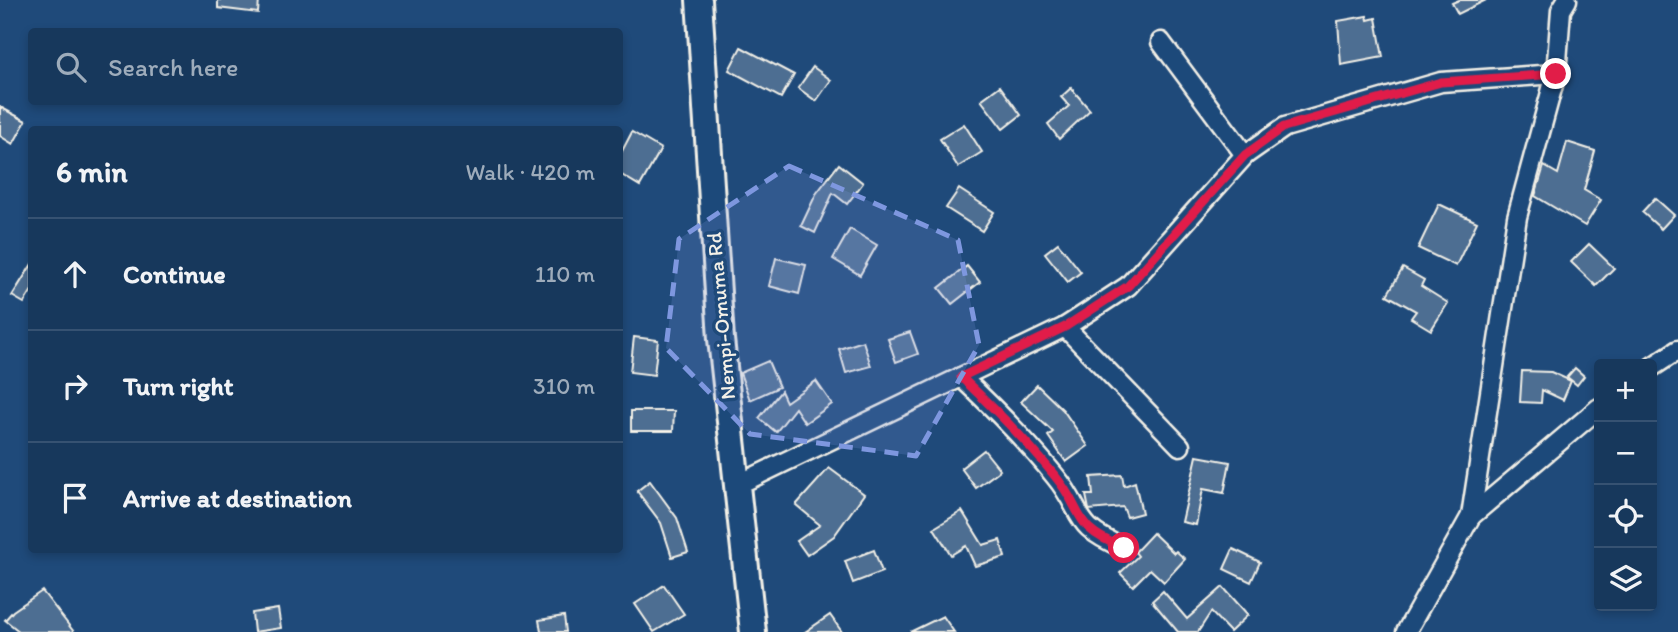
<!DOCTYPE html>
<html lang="en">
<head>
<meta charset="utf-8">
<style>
  :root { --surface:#17385c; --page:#244365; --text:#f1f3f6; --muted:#9eacbb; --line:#365272 }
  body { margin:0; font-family:Itim,sans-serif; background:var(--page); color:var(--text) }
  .controls { position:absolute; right:21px; bottom:21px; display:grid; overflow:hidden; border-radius:7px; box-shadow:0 4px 10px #0003 }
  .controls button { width:63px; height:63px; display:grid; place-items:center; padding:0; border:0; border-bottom:2px solid var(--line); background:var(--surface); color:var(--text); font:35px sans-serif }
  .stop { position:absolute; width:21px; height:21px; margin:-16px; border:5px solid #e11d48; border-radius:50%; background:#fff }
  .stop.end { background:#e11d48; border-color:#fff; box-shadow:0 2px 7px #0008 }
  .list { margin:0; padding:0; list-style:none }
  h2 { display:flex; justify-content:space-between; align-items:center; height:91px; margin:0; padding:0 28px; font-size:30px }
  h2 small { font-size:23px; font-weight:400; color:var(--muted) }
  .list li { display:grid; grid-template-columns:46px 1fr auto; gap:21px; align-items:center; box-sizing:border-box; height:112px; padding:0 28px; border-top:2px solid var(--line) }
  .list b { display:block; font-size:26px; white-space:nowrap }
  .list em { font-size:23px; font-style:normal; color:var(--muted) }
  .icon { flex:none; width:38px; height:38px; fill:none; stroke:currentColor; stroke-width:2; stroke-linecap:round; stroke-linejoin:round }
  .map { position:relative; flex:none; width:1678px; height:632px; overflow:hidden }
  .search { position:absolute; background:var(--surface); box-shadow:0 4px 10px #0003; left:28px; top:28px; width:595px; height:77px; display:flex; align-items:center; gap:18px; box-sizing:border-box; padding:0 24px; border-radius:7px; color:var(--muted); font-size:26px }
  .panel { position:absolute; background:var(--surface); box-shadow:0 4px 10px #0003; left:28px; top:126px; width:595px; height:427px; border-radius:7px }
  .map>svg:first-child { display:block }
</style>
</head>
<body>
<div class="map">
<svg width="1678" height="632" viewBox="0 0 1678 632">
  <rect width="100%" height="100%" fill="#1f4a7a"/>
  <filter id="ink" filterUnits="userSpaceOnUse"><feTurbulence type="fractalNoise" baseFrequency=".0143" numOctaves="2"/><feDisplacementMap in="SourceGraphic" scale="14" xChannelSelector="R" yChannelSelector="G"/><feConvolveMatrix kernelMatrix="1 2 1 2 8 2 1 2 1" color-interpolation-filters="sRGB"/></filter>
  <g filter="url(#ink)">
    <g fill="#4d6e92" stroke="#f4f1e8" stroke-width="2">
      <path d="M218,0H259L258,13L218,8Z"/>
      <path d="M1459,0H1486L1458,14L1452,3Z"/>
      <path d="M1367,16L1368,20L1376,18L1383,57L1341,65L1338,21Z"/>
      <path d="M741,47L794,75L781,98L729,70Z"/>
      <path d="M813,67L831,80L816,101L798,88Z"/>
      <path d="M1000,86L1021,115L1003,129L981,100Z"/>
      <path d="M1071,88L1090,110L1059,139L1048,124L1069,106L1061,97Z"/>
      <path d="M0,107L26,121L13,144L0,136Z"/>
      <path d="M964,124L982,152L958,167L940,139Z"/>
      <path d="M632,132L661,149L640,186L620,174V155Z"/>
      <path d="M1567,142L1595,151L1584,190L1601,200L1585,226L1535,196L1544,166L1558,174Z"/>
      <path d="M839,164L863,183L847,204L833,193L815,233L801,226L816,194Z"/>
      <path d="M959,189L994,212L982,231L946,208Z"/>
      <path d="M1655,198L1674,215L1661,229L1642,212Z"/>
      <path d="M1439,204L1477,222L1456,266L1418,248Z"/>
      <path d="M850,229L877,245L860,275L833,259Z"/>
      <path d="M1058,243L1081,272L1068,282L1045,253Z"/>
      <path d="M1589,244L1614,268L1596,286L1571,262Z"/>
      <path d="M776,258L806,265L799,294L769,286Z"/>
      <path d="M32,264V290L24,303L12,296Z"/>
      <path d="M967,266L980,282L952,304L939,288Z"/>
      <path d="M1403,268L1424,280L1421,286L1448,303L1431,330L1411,318L1416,311L1387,295Z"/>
      <path d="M910,332L918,354L896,362L888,339Z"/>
      <path d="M634,337L658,340L654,375L630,372Z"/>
      <path d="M863,341L871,366L846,373L839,349Z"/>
      <path d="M768,361L779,387L750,400L740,373Z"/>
      <path d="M1575,368L1584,376L1577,385L1567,377Z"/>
      <path d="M1522,371L1551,372L1571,381L1563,400L1542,390L1541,403L1520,402Z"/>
      <path d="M816,381L832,404L805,423L795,408L776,432L759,418L781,391L786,402Z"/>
      <path d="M1037,385L1063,410L1088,446L1066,462L1048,436L1053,432L1021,402Z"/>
      <path d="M631,411H674L673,431H631Z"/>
      <path d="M984,450L1000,470L976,488L961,468Z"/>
      <path d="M1197,456L1230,462L1224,493L1203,489L1196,525L1182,522Z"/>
      <path d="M829,468L864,494L834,536L807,555L797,541L820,525L796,505Z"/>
      <path d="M1122,475L1124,486L1135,482L1142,513L1127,517L1123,507L1089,510L1086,495H1093L1091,477Z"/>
      <path d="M650,481L677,518L688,552L672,557L661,523L637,491Z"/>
      <path d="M962,511L983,545L1000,540L1005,557L975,566L966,546L951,555L934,528Z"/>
      <path d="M1153,533L1174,553L1176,551L1185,559L1164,582L1150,569L1133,586L1120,573L1138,556L1135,552Z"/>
      <path d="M1233,549L1260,562L1251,582L1224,569Z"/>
      <path d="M874,550L882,572L853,583L845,561Z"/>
      <path d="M664,585L684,614L654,632L635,604Z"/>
      <path d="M1223,587L1248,615L1230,632L1211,612L1198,632H1178L1152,601L1163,591L1187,619Z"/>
      <path d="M42,591L74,632H20L5,620L13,611Z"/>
      <path d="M278,609L281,628L254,632L252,613Z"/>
      <path d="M830,615L842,632H805Z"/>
      <path d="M564,616L566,632H541L539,620Z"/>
      <path d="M943,616L954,632H910Z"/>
    </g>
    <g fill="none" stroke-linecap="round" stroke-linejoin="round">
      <g stroke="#f4f1e8" stroke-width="23">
        <g id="street">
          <path d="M1161,42L1245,155"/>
          <path d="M1065,327L1180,446"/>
          <path d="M1652,367L1678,350"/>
          <path d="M961,377C994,408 1026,440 1055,476C1086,513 1069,525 1124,548"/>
          <path d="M737,485L1065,327L1128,286L1245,155L1285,127L1441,82L1556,74"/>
          <path d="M1471,516L1599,408"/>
          <path d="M1406,632L1471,516L1517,217L1556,74L1561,10L1567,0"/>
        </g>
      </g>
      <g stroke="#f4f1e8" stroke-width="30">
        <path id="secondary" d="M699,0L721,339L753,632"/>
      </g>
      <use href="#street" stroke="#1f4a7a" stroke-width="18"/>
      <use href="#secondary" stroke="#1f4a7a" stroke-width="24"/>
    </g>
  </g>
  <g fill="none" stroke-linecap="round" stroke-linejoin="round" filter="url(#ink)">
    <path stroke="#e11d48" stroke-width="9" d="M1124,548C1069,526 1086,513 1055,476C1026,440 994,408 961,377L1065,327L1128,286L1245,155L1284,127L1441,82L1556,74"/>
  </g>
  <path fill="#7e97df" fill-opacity="0.2" stroke="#7e97df" stroke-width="5" stroke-dasharray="14 9" stroke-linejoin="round" d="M789,166L958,240L979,345L916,456L750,434L666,348L679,239Z"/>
  <g text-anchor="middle" stroke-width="7" stroke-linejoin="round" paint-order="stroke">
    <g font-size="21" fill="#f4f1e8" stroke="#1f4a7a">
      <text transform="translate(721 316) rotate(-95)" y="7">Nempi-Omuma Rd</text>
    </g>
  </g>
</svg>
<div class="controls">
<button>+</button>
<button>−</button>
<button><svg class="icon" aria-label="locate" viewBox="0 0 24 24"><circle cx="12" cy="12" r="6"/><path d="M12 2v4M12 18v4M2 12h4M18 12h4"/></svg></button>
<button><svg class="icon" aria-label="layers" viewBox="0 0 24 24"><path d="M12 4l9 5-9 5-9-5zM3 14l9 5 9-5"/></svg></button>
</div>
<div class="stop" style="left:1124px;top:548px"></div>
<div class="stop end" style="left:1556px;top:74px"></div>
<div class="search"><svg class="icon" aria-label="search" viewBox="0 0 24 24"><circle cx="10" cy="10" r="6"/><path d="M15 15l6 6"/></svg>Search here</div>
<section class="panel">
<h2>6 min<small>Walk · 420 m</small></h2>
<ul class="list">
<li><svg class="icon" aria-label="ahead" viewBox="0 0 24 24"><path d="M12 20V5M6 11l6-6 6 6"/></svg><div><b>Continue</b></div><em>110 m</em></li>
<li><svg class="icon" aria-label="right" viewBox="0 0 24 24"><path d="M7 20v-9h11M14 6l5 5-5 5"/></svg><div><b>Turn right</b></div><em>310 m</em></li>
<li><svg class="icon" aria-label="arrive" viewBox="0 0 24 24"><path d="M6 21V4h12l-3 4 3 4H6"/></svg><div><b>Arrive at destination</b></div></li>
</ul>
</section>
</div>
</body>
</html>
